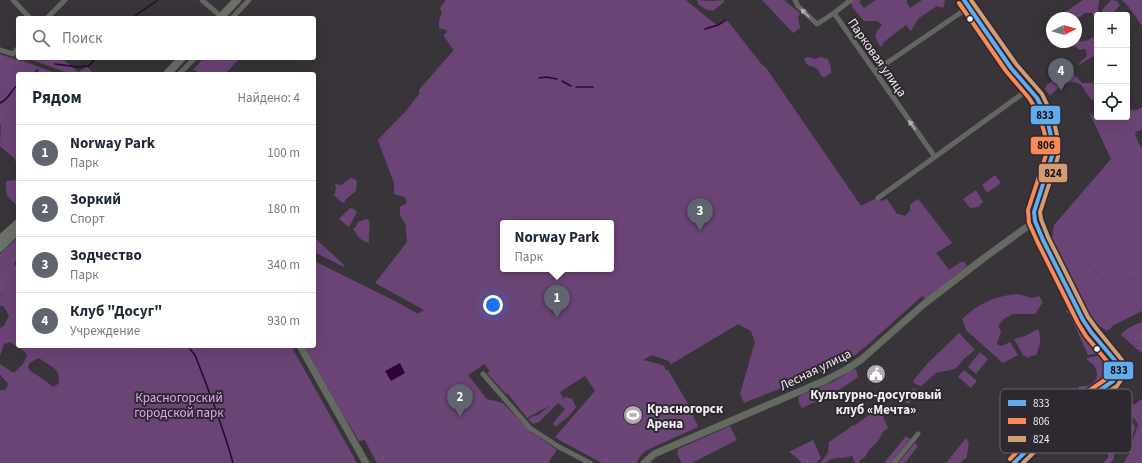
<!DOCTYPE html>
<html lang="ru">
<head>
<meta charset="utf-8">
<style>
  :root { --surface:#fff; --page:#f2f2f3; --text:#1f2937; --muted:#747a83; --line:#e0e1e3; --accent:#60646e }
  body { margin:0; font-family:"Source Sans 3",sans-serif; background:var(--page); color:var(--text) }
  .controls { position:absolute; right:12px; top:12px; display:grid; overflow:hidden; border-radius:4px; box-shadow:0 4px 16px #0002 }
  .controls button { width:36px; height:36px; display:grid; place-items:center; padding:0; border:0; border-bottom:1px solid var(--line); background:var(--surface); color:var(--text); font:20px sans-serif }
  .compass { position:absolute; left:1046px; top:12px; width:36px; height:36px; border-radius:50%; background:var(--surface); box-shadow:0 4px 16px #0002; rotate:85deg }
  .you { position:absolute; left:493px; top:305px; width:14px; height:14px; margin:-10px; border:3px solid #fff; border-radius:50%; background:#1a73e8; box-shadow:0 0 0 6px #1a73e833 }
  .badge { display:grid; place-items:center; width:26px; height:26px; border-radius:50%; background:var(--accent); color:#fff; font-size:13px; font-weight:700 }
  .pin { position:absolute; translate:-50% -33px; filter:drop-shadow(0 1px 2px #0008) }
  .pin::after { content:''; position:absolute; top:21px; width:14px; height:12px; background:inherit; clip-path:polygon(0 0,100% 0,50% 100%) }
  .popup { position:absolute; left:500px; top:220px; width:114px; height:52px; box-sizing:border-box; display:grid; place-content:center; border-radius:4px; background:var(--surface); filter:drop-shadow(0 1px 3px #0005); font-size:13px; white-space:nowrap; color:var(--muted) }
  .popup b { font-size:15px; color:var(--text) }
  .popup::after { content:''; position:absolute; left:50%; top:100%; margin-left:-8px; border:8px solid transparent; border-top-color:var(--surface) }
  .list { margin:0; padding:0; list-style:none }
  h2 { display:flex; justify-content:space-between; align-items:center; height:52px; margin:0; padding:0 16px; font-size:17px }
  h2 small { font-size:13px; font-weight:400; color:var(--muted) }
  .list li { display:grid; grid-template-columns:26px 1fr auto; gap:12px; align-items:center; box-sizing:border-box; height:56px; padding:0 16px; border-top:1px solid var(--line) }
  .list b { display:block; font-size:15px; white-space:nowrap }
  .list p { margin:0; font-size:13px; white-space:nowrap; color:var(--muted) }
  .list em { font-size:13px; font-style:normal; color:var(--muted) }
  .icon { flex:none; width:22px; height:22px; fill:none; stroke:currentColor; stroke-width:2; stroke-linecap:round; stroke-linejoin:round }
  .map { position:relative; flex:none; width:1142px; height:463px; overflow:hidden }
  .search { position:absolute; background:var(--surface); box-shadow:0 4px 16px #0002; left:16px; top:16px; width:300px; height:44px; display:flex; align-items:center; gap:10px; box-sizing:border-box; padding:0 14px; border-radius:4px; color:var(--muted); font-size:15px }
  .panel { position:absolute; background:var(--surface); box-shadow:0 4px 16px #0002; left:16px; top:72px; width:300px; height:276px; border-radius:4px }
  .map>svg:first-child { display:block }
</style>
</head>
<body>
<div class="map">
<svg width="1142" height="463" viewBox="0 0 1142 463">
  <rect width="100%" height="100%" fill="#383439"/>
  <g fill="#6a4575" fill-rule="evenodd">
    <path d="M446,0H686L715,24L717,25L726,19L762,65L766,68L861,206L875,199L882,201L887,199L897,214L905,216L910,211V205L918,199L952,243L936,253L949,270L961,262H964L967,266L926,299L922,296L866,346L846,362L744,403L740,394L755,342L751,331L738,324L671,364L669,361L652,355L643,360L663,365L666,370H668L687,402L698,427L645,451V452L642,454L636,463H602L561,441L555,437L595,391L585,376L560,392L563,398L527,418L508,394H506L487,373L490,371L484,364L468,375L487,399L503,403L530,431L557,450L548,463H377L327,369L424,310L375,283L407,242L406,225L400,215V207L407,203L405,197L394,194V183L378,140L406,111L420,93L419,90L454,50L445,38L444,34L447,33V30L439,28V21L442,13L440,8ZM503,223H611V269H503Z"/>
    <path d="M697,0L710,1L724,0V2L713,11L705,9L698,4Z"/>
    <path d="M1111,0L1117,1L1120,5L1112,15H1104L1102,10Z"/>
    <path d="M1122,0H1142V26L1128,6Z"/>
    <path d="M0,54L58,74H18L16,113L14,116L18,121V126L11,122L0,125Z"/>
    <path d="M26,58H47L49,60L51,58H62L78,72L87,67L94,74H71Z"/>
    <path d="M1142,107V129L1135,133L1138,142L1142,148V274L1111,286L1053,232L1054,225L1111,159L1088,110C1091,116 1097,119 1103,119L1105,117H1127V109L1137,110Z"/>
    <path d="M995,175L1001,183L987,193L982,185Z"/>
    <path d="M976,190L983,202L978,207L970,208L963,199Z"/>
    <path d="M350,208L354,209L357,212L349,227L339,219Z"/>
    <path d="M18,253V256L14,264L18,268V286H15L8,295L2,293L0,296V275L7,267V256L12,254Z"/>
    <path d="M1069,308L1072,310L1086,337L1099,353L1088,355L1069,313H1067L1066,311Z"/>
    <path d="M1142,328V343L1134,341L1132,339L1133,333Z"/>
    <path d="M980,352L988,359L976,374L968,367Z"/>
    <path d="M1100,355L1112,369L1111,375L1076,400L1079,386C1098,389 1104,369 1087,360V358Z"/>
    <path d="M964,370L977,381L971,388L958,377Z"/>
    <path d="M914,388L918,392L908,404L903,400Z"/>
    <path d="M906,436L910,439L891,463H884Z"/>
    <path d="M813,440L821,458L816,463H802L797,458L789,452Z"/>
    <path d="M915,443L918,446L905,463H898Z"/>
  </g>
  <g fill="#6b4476" fill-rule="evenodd">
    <path d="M446,0H642C635,21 629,38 616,57C609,67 598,75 593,87L595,94L618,106L640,112L665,104L682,90L698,64L706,37L701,16L702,14L717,25L726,19L762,65L766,68L861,206L875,199L882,201L887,199L897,214L905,216L910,211V205L918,199L952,243L936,253L949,270L961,262H964L967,266L926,299L922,296L866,346L846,362L809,378L771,392L765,384L752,386L755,369L749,363L755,342L751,331L738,324L671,364L669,361L652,355L643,326L593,317L588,309L573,269H611V223H565L562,165L552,141L497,167L464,185L427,209L407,242L406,225L400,215V207L407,203L405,197L394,194V183L378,140L406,111L420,93L419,90L454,50L445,38L444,34L447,33V30L439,28V21L442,13L440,8ZM503,52L523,56L537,69L539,78L537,85L527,104L503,131L473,151L437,171L433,164L439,98L453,73L479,58ZM698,215L712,221L711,228L702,251L696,254C681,245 691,229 696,216Z"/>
    <path d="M762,0H784L800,13L798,18L800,28L793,33Z"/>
    <path d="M850,0H861L859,2L864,8L876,0H907L906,1L910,8L922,0H944L945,2L943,8L937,6L918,19L911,31L906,25L885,41L881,47C873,37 874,34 882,25L877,21H864L853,8Z"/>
    <path d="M1083,0H1099L1098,9L1100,15H1097V20L1092,13H1085L1076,19L1065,18L1064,15L1065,12Z"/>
    <path d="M1097,34V54L1079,65V63L1087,56L1086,50L1084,49L1080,50L1068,42H1076V40C1084,44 1091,39 1097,34Z"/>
    <path d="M808,57L815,59L821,57L828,59L831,68V73L825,77H823C820,75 819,71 817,69C811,64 806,68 804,58Z"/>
    <path d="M204,58H240L225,74H202C200,71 196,72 193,70Z"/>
    <path d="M21,60L47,70L40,74H18V121L14,116L15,113H11L7,109L0,108V73H11L12,71L17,72L22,67Z"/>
    <path d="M1069,69L1082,83H1089L1097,84V97L1092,100C1087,96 1085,89 1081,85C1072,77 1055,89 1050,96L1045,89L1047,84L1065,75Z"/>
    <path d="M1,121L11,122L18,126V171L15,159L0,146Z"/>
    <path d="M1131,123H1139L1140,128C1135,132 1127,137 1120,134V132L1126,129Z"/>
    <path d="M553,153L559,165L563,223H503V269H571L578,298L585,312L571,317L551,332L545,334L539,333L537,331L538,336L532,339C531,352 518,357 508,363L506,356L511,348L508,343C499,341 493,350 485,350L480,367L468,375L444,332L424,310L437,306L452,323L459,318L461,315L458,308L452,299L460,293L463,286L467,285L474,287C476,293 477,303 475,310L483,321H486L495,316L513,322L515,308L499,283L488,273L484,252L483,241L477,237H474L467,245L459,250C454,267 452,268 437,276L433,271L435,260L430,255H420L417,253V246L412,241L414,238L417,237H421L430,233L431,229L430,226H427L424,219L426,216C434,207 446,201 456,194L466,198L471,197L474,199L479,195L489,196L488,202C470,209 459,216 438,215C435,222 437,226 442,232L456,230L460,224L472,233L479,220L481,213L489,209L495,196L510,170L520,166L529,160L543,154ZM532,277L540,291L547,286L551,293L545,297L547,300L539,305L524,303L514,287ZM501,323L509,330C507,335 500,340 495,342C487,339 487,335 487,327Z"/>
    <path d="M351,178L356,180L357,182L356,191L346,199L344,203C339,202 338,197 334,196L336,189L335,184L341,185Z"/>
    <path d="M16,180L18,182V207C8,195 5,199 6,181Z"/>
    <path d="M1099,188L1101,189C1102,195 1099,199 1099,205C1100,218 1109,232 1105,245C1092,246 1083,232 1081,220L1087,205L1093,200Z"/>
    <path d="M366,219L369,220C371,228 368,234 369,243C362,242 355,234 353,228H355L358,222Z"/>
    <path d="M1053,232L1111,286L1142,274V311L1114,325L1107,331L1090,320L1088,311L1081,301L1079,292L1063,266L1062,257L1057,249L1052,239Z"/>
    <path d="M18,237V253L12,254L7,257V259L10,260L13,265L12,268L7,267L0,275V254Z"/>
    <path d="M314,237L345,266L344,267L314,252Z"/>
    <path d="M409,259L416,262L413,269L418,277L424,279L426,282L419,293L425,299L424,304L421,307L382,286L397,265Z"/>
    <path d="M314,261L395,301L418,314L433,331L426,336H416L414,339L381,359L377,364L366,372L362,378V392L354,397L348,398L346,402L351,410L359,415L370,409L382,411L369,419L364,440L359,441L342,413L304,346H314Z"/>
    <path d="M15,286H18V346H291L357,463H0V390H5L8,385L7,382L0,375V364L12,372H15L23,364L27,356L26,353L10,342L4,344L0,356V328L4,326L9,315L3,306H0V296L4,292L8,295L11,290ZM39,358C50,367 62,368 58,384L53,387L43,379L30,371L28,366L31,362Z"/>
    <path d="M1018,294L1032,298L1039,296L1043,302L1035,314H1013L1005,318L998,326L1001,331L997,344L1002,346L1010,342L1018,355L1003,363L966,330L962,319C977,304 997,295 1018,294Z"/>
    <path d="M1142,322V328L1133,333L1132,339L1134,341L1142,343V351L1140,352L1121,335C1125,328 1135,325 1142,322Z"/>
    <path d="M1038,329C1042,338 1040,346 1036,355L1030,356L1028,358L1023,355L1014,339L1025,336Z"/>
    <path d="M959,333L975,350L965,358L955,369L936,373L921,386L915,384L913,381L927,364Z"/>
    <path d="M437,338L442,339L449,353L454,377L450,380L447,377L444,367L439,360L435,359L428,349L430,341Z"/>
    <path d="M856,369L858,377C841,390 822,399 802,408C799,404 798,401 799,396L834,381L852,370Z"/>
    <path d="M439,382L448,389L422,403H418L414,394L422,389H427L433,383Z"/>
    <path d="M566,397L572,399L576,407L570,415L557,426H554L553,423L565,409L558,403L539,422L533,424L528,419L533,416L539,415L551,404Z"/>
    <path d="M1142,399V463H1123L1129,454L1138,424L1126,407L1132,406Z"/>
    <path d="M1074,412L1053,438L1046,444L1042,443L1068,415Z"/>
    <path d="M878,413L882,414L888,428C880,433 882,437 876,443C872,448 868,449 866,456L860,460L859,463H855L852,456L846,457L843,458C837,457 830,458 826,463H820L828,453L829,442L848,429L851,426L855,425L869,415Z"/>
    <path d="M1131,423L1134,425L1135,428L1130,443L1120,445L1119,449L1114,452V459L1110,463H1103L1108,458L1110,440C1117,441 1122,440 1125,432L1123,429Z"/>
    <path d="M730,426L737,440L692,463H682L677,454L678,449Z"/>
    <path d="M966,438C972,445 966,450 967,457L960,463H946Z"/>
  </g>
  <path fill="#2d0637" d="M400,363L405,373L391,381L385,371Z"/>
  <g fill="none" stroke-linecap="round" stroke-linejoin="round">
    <g stroke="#2d0637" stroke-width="1.5">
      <path d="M132,18L158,0"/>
      <path d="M724,21L726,20"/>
      <path d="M705,29L718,25L723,22"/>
      <path d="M55,64L78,67L89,66L95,58"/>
      <path d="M33,74L38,70"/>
      <path d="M539,78L546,77L557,79"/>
      <path d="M562,81L571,86"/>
      <path d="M576,87H593"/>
      <path d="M0,103C12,97 9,91 18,85"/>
      <path d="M190,349L195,355C209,391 223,426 233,463"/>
    </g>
    <g stroke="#646761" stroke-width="5">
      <path d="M13,0L30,18"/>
      <path d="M202,0L217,13"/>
      <path d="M795,0L798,6L817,24L834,13L935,157"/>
      <path d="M834,13L851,0"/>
      <path d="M47,18L65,0"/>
      <path d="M232,18L249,0"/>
      <path d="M0,50L13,54L18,48"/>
      <path d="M875,71L969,7"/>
      <path d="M179,74L195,58"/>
      <path d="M878,198L1029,89"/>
      <path d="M483,374L530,428L559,447L590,463"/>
      <path d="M894,463L918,434"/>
    </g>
    <g stroke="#656a61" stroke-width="7">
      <path d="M964,0C979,23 995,45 1011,68C1019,79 1029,87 1037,98C1048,114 1054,137 1052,156L1037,201L1034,212L1035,221L1043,240L1083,320L1091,332L1117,363L1119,372L1113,381L1059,419L1014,463"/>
      <path d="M300,346L366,463"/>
      <path d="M644,463L654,454L826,380L847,369L862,359L924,304L984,258L1035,221"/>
    </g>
    <g stroke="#6b7167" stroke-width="8">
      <path d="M220,18L237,0"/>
      <path d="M167,74L182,58"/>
      <path d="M0,239L18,223"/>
      <path d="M0,248L18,230"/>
    </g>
    <g stroke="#2e2930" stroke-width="7">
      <path id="bus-1" d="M964,0L1011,68L1037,98L1047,118L1052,141V156L1034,212L1035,221L1043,240L1083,320L1091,332L1117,363L1119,372L1113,381L1059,419L1014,463"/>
    </g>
    <g stroke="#2e2930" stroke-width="7">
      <path id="bus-2" d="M959,3L1006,71L1029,98L1039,114L1045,135L1046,155L1028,210L1029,223L1038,243L1078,323L1086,336L1111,366L1113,371L1109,377L1055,414L1010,459"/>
    </g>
    <g stroke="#2e2930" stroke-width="7">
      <path id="bus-3" d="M971,0L1016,64L1042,94L1053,117L1058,140V157L1040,212L1041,219L1048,237L1088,317L1096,328L1122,360L1125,374L1117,386L1063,424L1023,463"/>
    </g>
    <use href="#bus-1" stroke="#60acee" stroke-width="4"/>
    <use href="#bus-2" stroke="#f98a56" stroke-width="4"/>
    <use href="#bus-3" stroke="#d39c74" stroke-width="4"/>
  </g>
  <defs><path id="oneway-solid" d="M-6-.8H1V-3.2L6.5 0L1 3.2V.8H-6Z"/></defs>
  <g fill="#b2b1b1">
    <use href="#oneway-solid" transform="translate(805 13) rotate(-135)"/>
    <use href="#oneway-solid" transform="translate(912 125) rotate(-125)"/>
  </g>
  <defs>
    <g id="civic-disc" transform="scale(1)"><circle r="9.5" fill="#b0acb1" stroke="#2e2930"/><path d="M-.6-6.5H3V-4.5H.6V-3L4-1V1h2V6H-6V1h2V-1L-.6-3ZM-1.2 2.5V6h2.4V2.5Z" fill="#fff"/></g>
    <g id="stadium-disc" transform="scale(1)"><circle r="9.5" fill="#b0acb1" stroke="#2e2930"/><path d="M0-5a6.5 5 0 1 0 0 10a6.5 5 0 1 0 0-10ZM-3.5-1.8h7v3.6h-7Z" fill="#fff"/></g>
  </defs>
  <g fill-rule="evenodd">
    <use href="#civic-disc" x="876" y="374"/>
    <use href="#stadium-disc" x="633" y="415"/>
  </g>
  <g fill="#f1edf2" stroke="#2e2930" stroke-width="1.5">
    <circle cx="970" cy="19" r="3.5"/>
    <circle cx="1097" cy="349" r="3.5"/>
  </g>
  <g text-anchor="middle" stroke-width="4" stroke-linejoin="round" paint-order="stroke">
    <g font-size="13" fill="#f1edf2" stroke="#2e2930">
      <text transform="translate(878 57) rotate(55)" y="5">Парковая улица</text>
      <text transform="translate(815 369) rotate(-26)" y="5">Лесная улица</text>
    </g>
    <g font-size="13" font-weight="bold" fill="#f1edf2" stroke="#2e2930">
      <text x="876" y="399">Культурно-досуговый<tspan x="876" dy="15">клуб «Мечта»</tspan></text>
      <text x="647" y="413" text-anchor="start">Красногорск<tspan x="647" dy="15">Арена</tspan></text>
    </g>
    <g font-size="13" fill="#e4a4f7" stroke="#2e2930">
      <text x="179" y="402">Красногорский<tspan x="179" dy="15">городской парк</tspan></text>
    </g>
  </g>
  <rect x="1000" y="389" width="132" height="64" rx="6" fill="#2e2930" stroke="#68646a" stroke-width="1"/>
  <rect x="1008" y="400" width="18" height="6" fill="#60acee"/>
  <rect x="1008" y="418" width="18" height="6" fill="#f98a56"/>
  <rect x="1008" y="436" width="18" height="6" fill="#d39c74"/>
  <g font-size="11" fill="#f1edf2">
    <text x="1033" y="407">833</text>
    <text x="1033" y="425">806</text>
    <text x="1033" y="443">824</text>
  </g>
  <g stroke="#2e2930" stroke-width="1.5">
    <rect x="1030" y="105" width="31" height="20" rx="4" fill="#60acee"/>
    <rect x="1030" y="136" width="31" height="19" rx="4" fill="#f98a56"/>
    <rect x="1038" y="163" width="30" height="20" rx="4" fill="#d39c74"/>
    <rect x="1103" y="361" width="31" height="19" rx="4" fill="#60acee"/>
  </g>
  <g font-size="11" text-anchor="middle" font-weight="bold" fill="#111">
    <text x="1045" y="119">833</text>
    <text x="1046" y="149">806</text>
    <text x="1053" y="177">824</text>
    <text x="1119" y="374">833</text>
  </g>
</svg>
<div class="controls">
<button>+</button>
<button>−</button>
<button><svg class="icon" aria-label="locate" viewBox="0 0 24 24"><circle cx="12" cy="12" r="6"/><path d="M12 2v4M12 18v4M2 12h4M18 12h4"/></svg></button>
</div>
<svg class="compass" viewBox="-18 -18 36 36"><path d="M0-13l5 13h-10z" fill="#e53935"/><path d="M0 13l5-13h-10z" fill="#747a83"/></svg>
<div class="you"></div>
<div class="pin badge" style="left:557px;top:318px">1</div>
<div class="popup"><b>Norway Park</b>Парк</div>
<div class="pin badge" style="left:460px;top:417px">2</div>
<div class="pin badge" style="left:700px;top:231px">3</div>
<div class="pin badge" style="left:1061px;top:91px">4</div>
<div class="search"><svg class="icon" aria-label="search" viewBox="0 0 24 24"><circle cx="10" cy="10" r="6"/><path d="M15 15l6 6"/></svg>Поиск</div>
<section class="panel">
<h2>Рядом<small>Найдено: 4</small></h2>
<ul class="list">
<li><span class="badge">1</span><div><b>Norway Park</b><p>Парк</p></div><em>100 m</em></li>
<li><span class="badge">2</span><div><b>Зоркий</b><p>Спорт</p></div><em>180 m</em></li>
<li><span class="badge">3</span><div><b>Зодчество</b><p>Парк</p></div><em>340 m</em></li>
<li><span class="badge">4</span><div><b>Клуб &quot;Досуг&quot;</b><p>Учреждение</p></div><em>930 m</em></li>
</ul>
</section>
</div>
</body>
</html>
